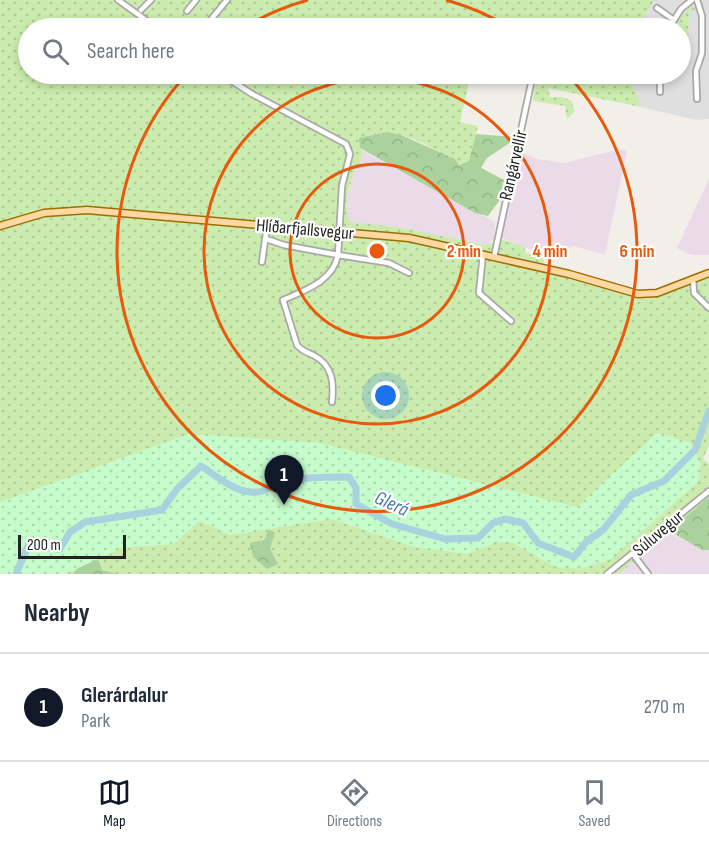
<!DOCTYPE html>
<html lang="en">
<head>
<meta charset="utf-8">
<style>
  :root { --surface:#fff; --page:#f2f2f3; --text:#1f2937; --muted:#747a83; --line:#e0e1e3; --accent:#111827 }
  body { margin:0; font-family:"Sofia Sans Condensed",sans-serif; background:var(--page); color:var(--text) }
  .scale { position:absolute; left:18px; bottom:15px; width:108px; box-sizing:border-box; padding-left:6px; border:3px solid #222; border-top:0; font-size:16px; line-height:21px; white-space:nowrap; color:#222; -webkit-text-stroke:4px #fff; paint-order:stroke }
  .you { position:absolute; left:386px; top:396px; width:21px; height:21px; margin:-15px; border:4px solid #fff; border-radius:50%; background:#1a73e8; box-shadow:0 0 0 9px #1a73e833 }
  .badge { display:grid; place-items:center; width:39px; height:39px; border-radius:50%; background:var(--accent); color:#fff; font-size:20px; font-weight:700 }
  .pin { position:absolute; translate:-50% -50px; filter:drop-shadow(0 2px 3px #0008) }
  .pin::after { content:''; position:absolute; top:32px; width:21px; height:18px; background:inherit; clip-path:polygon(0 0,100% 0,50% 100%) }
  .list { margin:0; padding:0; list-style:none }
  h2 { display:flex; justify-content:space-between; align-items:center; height:78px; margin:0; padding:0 24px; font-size:26px }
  h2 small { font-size:20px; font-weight:400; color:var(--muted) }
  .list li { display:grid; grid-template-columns:39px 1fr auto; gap:18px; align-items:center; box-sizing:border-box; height:108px; padding:0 24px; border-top:2px solid var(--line) }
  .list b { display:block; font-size:22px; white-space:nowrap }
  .list p { margin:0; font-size:20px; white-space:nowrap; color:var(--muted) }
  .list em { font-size:20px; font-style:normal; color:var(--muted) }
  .icon { flex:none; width:33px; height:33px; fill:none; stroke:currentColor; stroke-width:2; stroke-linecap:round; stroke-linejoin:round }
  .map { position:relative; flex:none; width:709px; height:574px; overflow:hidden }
  .search { position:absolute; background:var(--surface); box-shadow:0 3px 9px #0003; left:18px; right:18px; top:18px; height:66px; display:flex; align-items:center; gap:15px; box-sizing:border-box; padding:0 21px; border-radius:33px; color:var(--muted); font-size:22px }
  .sheet { height:186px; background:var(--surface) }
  nav { display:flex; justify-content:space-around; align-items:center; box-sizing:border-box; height:84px; border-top:2px solid var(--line); background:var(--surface); font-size:16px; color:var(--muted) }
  nav a { display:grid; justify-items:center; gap:3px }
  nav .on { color:var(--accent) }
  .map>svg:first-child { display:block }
</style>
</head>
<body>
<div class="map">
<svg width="709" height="574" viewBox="0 0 709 574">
  <defs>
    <pattern id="grass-dots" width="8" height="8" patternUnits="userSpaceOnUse" patternTransform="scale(1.5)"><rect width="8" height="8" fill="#cbecae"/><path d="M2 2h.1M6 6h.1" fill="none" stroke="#aeca95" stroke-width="1.8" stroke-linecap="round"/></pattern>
    <pattern id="forest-crowns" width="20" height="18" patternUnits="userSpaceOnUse" patternTransform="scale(1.5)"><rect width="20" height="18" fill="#abd19d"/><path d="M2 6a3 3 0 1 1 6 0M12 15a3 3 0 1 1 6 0" fill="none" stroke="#93b387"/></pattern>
    <pattern id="park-dots" width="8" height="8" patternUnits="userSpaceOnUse" patternTransform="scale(1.5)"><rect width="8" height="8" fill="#c6fbcc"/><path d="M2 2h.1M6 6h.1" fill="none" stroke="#aad7af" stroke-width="1.8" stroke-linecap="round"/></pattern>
  </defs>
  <rect width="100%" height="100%" fill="#f2efe8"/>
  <path fill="#e0dfdf" d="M654,0H709V119L696,120L641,107L634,88L632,74H680V28H638Z"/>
  <g fill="#ebdae7">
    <path d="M627,150L605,255L574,246L558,252L546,253L529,249L502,238L507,203L522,153L537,159L564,163L612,151Z"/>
    <path d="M363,151L495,222L494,239L485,247L398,227L350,223L346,215L348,196L356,166L360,164Z"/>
    <path d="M709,179V255H691L677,248Z"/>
    <path d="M670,533L702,550H709V574H618Z"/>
  </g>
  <g fill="url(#grass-dots)">
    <path d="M0,0H654L638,28H28V74H471L460,122L478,126L469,161L459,165L454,159C421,144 391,118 360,148L363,151L360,164L356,166C351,183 342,205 350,222L398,227L484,245L503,240L524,246L526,253L544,257L543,270L640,297L709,275V445L703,459L709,464V486L604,574H0Z"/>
    <path d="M690,5L698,10H689L688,41H682L680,28H673Z"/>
    <path d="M537,74H632L634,88L641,107L548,88L550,97H563L571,101L575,111L567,119L565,106L533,101Z"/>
    <path d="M709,494V497L678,523L676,535L670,533L618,574H611Z"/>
  </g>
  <g fill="url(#forest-crowns)">
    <path d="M387,132L401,135L455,159L459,165L469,161L476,134L512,137L511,142L487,158L481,168L504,180L499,201L488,216L475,213L360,148L359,138Z"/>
    <path d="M709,497V550H702L676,535L678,523Z"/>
    <path d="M269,530L275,532L270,549L278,564L267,569L253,557L250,543L264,540Z"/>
    <path d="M93,559L99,561L102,570L118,574H73L82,562Z"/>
  </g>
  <path fill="url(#park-dots)" d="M657,433L691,443L701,464L697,483L609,560L580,569L555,567L513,543L497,542L467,554L414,547L332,519L230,535L199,521L174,544L121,548L66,574H0V502L189,434L320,443L577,507Z"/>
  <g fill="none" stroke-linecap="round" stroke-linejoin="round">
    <path stroke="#a9d2df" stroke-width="7" d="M16,574L28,546C41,544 48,549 60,549L70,532L85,522L162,510L177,489L201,466C215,475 232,490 250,492C262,494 269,487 280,483C302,477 326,477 349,477L356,488V504L392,524L445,539L478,538L493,523L505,519L523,523L538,543L574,557L587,541L603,530L631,495L664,481L695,450L709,411"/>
    <g stroke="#a9a9a9" stroke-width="8">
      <g id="minor">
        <path d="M118,0L157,28"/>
        <path d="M657,8L674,20"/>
        <path d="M141,10L151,0"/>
        <path d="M187,11L196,0"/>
        <path d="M644,22L655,28"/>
        <path d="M204,28L227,0"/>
        <path d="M669,28L681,9L692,0"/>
        <path d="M221,74L252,94L346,144L350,154L342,186L338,255L389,263L409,273"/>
        <path d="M660,92V74"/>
        <path d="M697,99L696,71L702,53V16L697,0"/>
        <path d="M266,239L284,245L338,255C333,281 306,290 283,300L297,345C302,351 306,352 313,355C333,365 334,383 332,402"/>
        <path d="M483,254L479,293L511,321"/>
        <path d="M494,257L533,74"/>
        <path d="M262,262L267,226"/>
        <path d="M693,279L694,293L709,308"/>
        <path d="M633,554L648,574"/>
        <path d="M607,574L709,491"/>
      </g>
    </g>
    <g stroke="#9f6e00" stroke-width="9">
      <path id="major" d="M0,226L44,213L87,210L409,238L569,274L638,294L657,293L709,273"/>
    </g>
    <use href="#minor" stroke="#fff" stroke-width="4.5"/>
    <use href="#major" stroke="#fdd8a2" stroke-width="6"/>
  </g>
  <g fill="none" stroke="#e8590c" stroke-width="3">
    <circle cx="377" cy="251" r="87"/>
    <circle cx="377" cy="251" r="173"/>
    <path d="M243 28A260 260 0 0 1 308 0M446 0A260 260 0 0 1 511 28M567 74A260 260 0 1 1 187 74"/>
  </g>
  <g text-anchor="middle" stroke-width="4.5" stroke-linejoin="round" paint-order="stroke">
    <g font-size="18" fill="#222" stroke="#fff">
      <text transform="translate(513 165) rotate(-77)" y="6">Rangárvellir</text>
      <text transform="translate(305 229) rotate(5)" y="6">Hlíðarfjallsvegur</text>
      <text transform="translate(658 533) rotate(-40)" y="6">Súluvegur</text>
    </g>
    <g font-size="20" font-style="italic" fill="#4878ac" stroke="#fff">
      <text transform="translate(392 503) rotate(24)" y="7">Glerá</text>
    </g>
  </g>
  <circle cx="377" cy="251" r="9" fill="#e8590c" stroke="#fff" stroke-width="3"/>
  <g font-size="18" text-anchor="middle" font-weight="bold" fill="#e8590c" stroke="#fff" stroke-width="4.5" stroke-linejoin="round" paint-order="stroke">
    <text x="464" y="257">2 min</text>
    <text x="550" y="257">4 min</text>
    <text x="637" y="257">6 min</text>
  </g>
</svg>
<div class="scale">200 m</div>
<div class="you"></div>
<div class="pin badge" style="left:284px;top:505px">1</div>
<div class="search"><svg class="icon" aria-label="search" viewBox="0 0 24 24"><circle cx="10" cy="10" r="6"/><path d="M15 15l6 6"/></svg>Search here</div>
</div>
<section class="sheet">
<h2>Nearby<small></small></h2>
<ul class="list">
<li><span class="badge">1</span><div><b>Glerárdalur</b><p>Park</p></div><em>270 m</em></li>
</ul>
</section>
<nav>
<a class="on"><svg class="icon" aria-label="map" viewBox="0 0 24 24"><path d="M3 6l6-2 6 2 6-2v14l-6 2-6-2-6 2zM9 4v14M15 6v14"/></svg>Map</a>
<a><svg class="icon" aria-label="directions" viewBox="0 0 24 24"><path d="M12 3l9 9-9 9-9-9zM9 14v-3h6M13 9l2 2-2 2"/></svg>Directions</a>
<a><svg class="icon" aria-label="saved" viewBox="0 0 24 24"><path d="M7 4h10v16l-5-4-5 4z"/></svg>Saved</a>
</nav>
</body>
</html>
